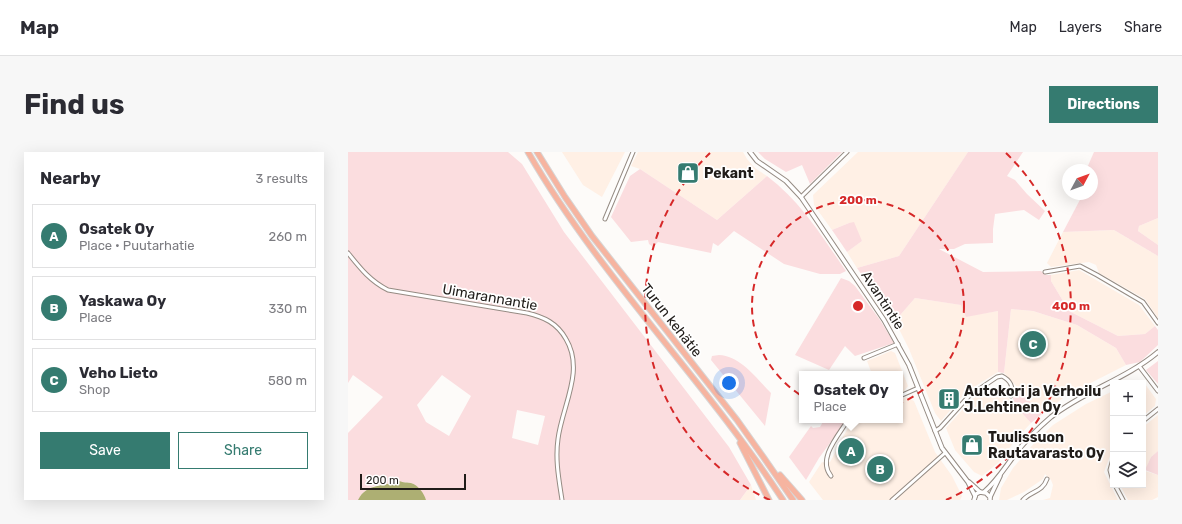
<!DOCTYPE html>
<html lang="en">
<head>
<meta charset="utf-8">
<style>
  :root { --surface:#fff; --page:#f7f7f7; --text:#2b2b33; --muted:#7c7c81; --line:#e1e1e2; --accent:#357b70 }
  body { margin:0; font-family:Rubik,sans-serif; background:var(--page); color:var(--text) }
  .controls { position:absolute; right:12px; bottom:12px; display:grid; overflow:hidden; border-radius:0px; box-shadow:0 4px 16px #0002 }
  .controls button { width:36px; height:36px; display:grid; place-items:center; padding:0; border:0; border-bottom:1px solid var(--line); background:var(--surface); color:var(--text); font:20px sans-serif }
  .compass { position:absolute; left:714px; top:12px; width:36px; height:36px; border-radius:50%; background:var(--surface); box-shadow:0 4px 16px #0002; rotate:49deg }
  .scale { position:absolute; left:12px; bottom:10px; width:106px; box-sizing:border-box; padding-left:4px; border:2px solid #201c19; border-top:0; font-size:11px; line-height:14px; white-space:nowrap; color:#201c19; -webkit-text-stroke:3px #fff; paint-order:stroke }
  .you { position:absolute; left:381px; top:231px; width:14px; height:14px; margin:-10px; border:3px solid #fff; border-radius:50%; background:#1a73e8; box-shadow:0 0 0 6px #1a73e833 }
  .badge { display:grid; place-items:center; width:26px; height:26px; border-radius:50%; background:var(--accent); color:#fff; font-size:13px; font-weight:700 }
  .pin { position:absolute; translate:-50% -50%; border:2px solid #fff; box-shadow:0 1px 4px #0006 }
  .popup { position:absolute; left:451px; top:219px; width:104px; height:52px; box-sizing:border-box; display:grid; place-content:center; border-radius:0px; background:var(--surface); filter:drop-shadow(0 1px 3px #0005); font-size:13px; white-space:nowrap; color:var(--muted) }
  .popup b { font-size:15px; color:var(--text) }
  .popup::after { content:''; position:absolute; left:50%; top:100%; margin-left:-8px; border:8px solid transparent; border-top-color:var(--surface) }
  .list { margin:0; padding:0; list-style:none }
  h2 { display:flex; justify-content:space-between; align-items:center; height:52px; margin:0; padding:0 16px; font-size:17px }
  h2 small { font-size:13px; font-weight:400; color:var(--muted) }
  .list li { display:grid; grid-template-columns:26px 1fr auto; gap:12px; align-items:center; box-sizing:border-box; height:64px; margin:0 8px 8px; padding:0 8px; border:1px solid var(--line); border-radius:0px }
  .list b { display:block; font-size:15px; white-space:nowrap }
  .list p { margin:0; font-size:13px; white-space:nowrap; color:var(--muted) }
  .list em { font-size:13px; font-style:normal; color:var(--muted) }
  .actions { display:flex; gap:8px; padding:12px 16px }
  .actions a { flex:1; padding:9px 0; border:1px solid var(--accent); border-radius:0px; text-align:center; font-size:14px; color:var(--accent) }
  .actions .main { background:var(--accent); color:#fff }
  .icon { flex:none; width:22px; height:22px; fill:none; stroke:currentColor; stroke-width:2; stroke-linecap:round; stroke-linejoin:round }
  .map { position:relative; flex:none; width:810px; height:348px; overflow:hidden; border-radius:0px }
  header { display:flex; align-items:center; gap:24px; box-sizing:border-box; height:56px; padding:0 20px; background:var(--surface); border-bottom:1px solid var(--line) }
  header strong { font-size:19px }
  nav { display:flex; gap:22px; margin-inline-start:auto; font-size:14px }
  .intro { display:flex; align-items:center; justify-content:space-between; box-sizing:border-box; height:96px; padding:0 24px }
  h1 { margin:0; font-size:28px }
  .button { padding:10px 18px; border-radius:0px; background:var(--accent); color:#fff; font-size:14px; font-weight:700 }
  main { display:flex; gap:24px; padding:0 24px }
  aside { flex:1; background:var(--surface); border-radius:0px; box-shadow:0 4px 16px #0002 }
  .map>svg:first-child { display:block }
</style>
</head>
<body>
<header>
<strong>Map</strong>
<nav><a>Map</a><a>Layers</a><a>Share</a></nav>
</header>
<div class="intro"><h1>Find us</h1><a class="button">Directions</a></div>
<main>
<aside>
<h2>Nearby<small>3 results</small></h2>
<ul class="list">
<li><span class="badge">A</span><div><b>Osatek Oy</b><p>Place · Puutarhatie</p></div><em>260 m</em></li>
<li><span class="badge">B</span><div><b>Yaskawa Oy</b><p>Place</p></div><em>330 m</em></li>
<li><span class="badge">C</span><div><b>Veho Lieto</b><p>Shop</p></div><em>580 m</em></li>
</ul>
<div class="actions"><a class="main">Save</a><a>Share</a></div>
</aside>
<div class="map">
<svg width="810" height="348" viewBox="0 0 810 348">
  <rect width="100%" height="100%" fill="#fdfbf9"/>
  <g fill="#fff0e5">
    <path d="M214,0H277L254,45L235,33Z"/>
    <path d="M290,0H395L399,7L407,16L419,24L369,68L292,17L283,14Z"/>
    <path d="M510,0H620L551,104L509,116L499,100L514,89L501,71L484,78L466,53L465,43Z"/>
    <path d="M810,66V93L790,79L791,74Z"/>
    <path d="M766,78L810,104V166L797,147L751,121L748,113L741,110L703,115L699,111L715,80Z"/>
    <path d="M731,118L791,153L807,174L797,182L770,184L721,159L703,129V123Z"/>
    <path d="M567,146L614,153L619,164L650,159V220L618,240L593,269L587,261L561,197L547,169Z"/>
    <path d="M663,157L685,159L729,173L768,196L778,213L719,243L694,262L656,221Z"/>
    <path d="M543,199L547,201L560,234L556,239L552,241V222H524L519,209Z"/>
    <path d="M794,228L808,247L807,254L795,264V231H785Z"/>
    <path d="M641,236L654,239L683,271L669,286L650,311L634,324L626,320L607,298L598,276L624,247Z"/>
    <path d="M765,239V296L756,320L770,348H695L702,346L705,333L703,328L697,322L695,327L676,340L659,348H651L653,336L665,316L688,289L705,273L738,252Z"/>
    <path d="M558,245L566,249L587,300L604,324L614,344L612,348H475L461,330L474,310L477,311L482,310L488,299V296L505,268H552V248Z"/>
    <path d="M810,263V299L803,305L797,319L810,323V345L804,348H780L772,333H795V275Z"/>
    <path d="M403,333L408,348H392Z"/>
  </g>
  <g fill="#fbdddf" fill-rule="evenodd">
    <path d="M0,0H160L174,12L216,80L381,295L403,333L392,348H78L77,346L64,331L53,330L50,328C45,332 43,331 37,332C26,332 15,338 10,348H0V281L35,245L5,223L0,231ZM94,223L123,244L101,284L78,270L69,253ZM169,258L197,264L190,293L164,286Z"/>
    <path d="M410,0H494L462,32L454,13L438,20L417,7Z"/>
    <path d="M620,0H675L659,24L667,28L679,42L697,59L691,68L676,58L647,62L645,77V91L617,92L606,97H591L635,120L693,119L698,123H703V129L721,159L770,184L797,182L807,174L810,178V193L792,210L778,213L768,196L729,173L685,159L663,157L656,221L650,220V159L618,165L613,153L567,146L547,169L536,156L509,116L551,104Z"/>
    <path d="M746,0H810V66L791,74L790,79L810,93V104L766,78L715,80L735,42H744V26L746,21L744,18L739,16Z"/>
    <path d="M292,17L369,68L419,24C454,51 473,83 498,119L492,122H472L436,112L386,79L370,94L365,91L363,101L310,90L305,95L301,92L300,88L283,90L263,65L282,24Z"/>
    <path d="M506,70L514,89L499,100L484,78L501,71Z"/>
    <path d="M493,126L501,129L507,134L532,168L546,191L507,204L497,194L481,218L447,203Z"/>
    <path d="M371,203C393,204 409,227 423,241L417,274L363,208L364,204Z"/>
    <path d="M810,209V232L798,218Z"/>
    <path d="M670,238L672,239L694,262L683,271L664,250L667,240Z"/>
    <path d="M476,268L498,269L471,306L458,328L441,305L463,274L465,276L472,275Z"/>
    <path d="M810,299V323L797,318L803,305Z"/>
  </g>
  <path fill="#adaf73" d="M50,328C54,331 57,330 63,331C70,333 76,341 78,348H10C19,330 36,336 50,328Z"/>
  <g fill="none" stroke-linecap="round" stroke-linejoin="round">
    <g stroke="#958b83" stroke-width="5">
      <g id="minor">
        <path d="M453,45L499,0"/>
        <path d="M257,67L285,0"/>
        <path d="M0,101C12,116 22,129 40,138L179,161C196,165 209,171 218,187C237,219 214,254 210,287C207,308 211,328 214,348"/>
        <path d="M697,120L732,114L749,123L795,150L810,171"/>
        <path d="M516,206L550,192"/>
        <path d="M791,214L810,239"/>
        <path d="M552,244L570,236"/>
        <path d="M795,269L810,257"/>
        <path d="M587,279L592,276L621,244L649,225L654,224C662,228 666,235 663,244"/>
        <path d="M765,307L762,318L765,329"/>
        <path d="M483,324C469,307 490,284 500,268"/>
        <path d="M767,333L775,348"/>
        <path d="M544,348L597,301"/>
        <path d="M675,348C684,338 694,341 699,327"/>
      </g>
    </g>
    <g stroke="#958b83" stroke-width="5.5">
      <g id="tertiary">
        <path d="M402,0L409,9L438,29L453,45L536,168L561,213L594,296L620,330L627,344"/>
        <path d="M621,330L632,340"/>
        <path d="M636,340C648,330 656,317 665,305C676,290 689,277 703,265C736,239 778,227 810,200"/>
        <path d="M642,345L652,324"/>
        <path d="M626,348L628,342L632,340L638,341L642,345V348"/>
      </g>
    </g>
    <g stroke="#d7d6d6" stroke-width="7">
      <g id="trunk">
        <path d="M180,0C252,125 356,227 435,348"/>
        <path d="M189,0L217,45L244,84L389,268L416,306L445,348"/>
        <path d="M392,291L421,348"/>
        <path d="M432,323L454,348"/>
      </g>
    </g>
    <use href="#minor" stroke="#fff" stroke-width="3"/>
    <use href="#tertiary" stroke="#fff" stroke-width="3.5"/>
    <use href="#trunk" stroke="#f6b4a0" stroke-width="5"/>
  </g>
  <g fill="none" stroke="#d62828" stroke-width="2" stroke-dasharray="7 5">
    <circle cx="510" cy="154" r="106"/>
    <path d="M422 348A213 213 0 0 1 362 1M658 1A213 213 0 0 1 598 348"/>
  </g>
  <defs>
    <g id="shop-square" transform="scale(1.15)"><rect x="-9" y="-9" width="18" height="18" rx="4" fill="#357b70" stroke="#fff"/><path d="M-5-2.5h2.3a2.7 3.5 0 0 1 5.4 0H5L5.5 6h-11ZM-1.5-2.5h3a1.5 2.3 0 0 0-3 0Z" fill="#fff"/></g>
    <g id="building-square" transform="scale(1.15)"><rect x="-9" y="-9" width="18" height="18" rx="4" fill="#357b70" stroke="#fff"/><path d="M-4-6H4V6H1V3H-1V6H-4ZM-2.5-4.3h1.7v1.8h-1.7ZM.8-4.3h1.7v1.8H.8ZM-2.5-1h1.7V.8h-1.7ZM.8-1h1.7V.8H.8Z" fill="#fff"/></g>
  </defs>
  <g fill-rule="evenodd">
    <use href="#shop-square" x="340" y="21"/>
    <use href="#building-square" x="601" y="247"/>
    <use href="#shop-square" x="624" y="293"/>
  </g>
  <g text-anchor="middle" stroke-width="3.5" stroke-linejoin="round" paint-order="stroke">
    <g font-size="14" font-weight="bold" fill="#201c19" stroke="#fff" text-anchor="start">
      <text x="356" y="26">Pekant</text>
      <text x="616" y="244">Autokori ja Verhoilu<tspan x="616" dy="16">J.Lehtinen Oy</tspan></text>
      <text x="640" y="290">Tuulissuon<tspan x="640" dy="16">Rautavarasto Oy</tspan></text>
    </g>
    <g font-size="14" fill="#201c19" stroke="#fff">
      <text transform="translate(142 145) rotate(10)" y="5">Uimarannantie</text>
      <text transform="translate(535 148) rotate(57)" y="5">Avantintie</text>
      <text transform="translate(324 168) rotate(52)" y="5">Turun kehätie</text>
    </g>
  </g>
  <circle cx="510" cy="154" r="6" fill="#d62828" stroke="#fff" stroke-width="2"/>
  <g font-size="12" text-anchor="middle" font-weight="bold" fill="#d62828" stroke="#fff" stroke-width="3.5" stroke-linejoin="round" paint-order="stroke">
    <text x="510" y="52">200 m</text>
    <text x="723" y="158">400 m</text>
  </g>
</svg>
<div class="controls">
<button>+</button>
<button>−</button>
<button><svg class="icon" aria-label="layers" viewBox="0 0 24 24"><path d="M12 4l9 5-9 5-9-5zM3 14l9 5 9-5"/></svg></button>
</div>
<svg class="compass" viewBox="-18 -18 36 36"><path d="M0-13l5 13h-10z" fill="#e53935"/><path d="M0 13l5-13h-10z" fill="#7c7c81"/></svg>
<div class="scale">200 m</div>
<div class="you"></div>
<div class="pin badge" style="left:503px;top:299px">A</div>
<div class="popup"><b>Osatek Oy</b>Place</div>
<div class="pin badge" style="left:532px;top:317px">B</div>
<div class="pin badge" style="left:685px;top:192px">C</div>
</div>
</main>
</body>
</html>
